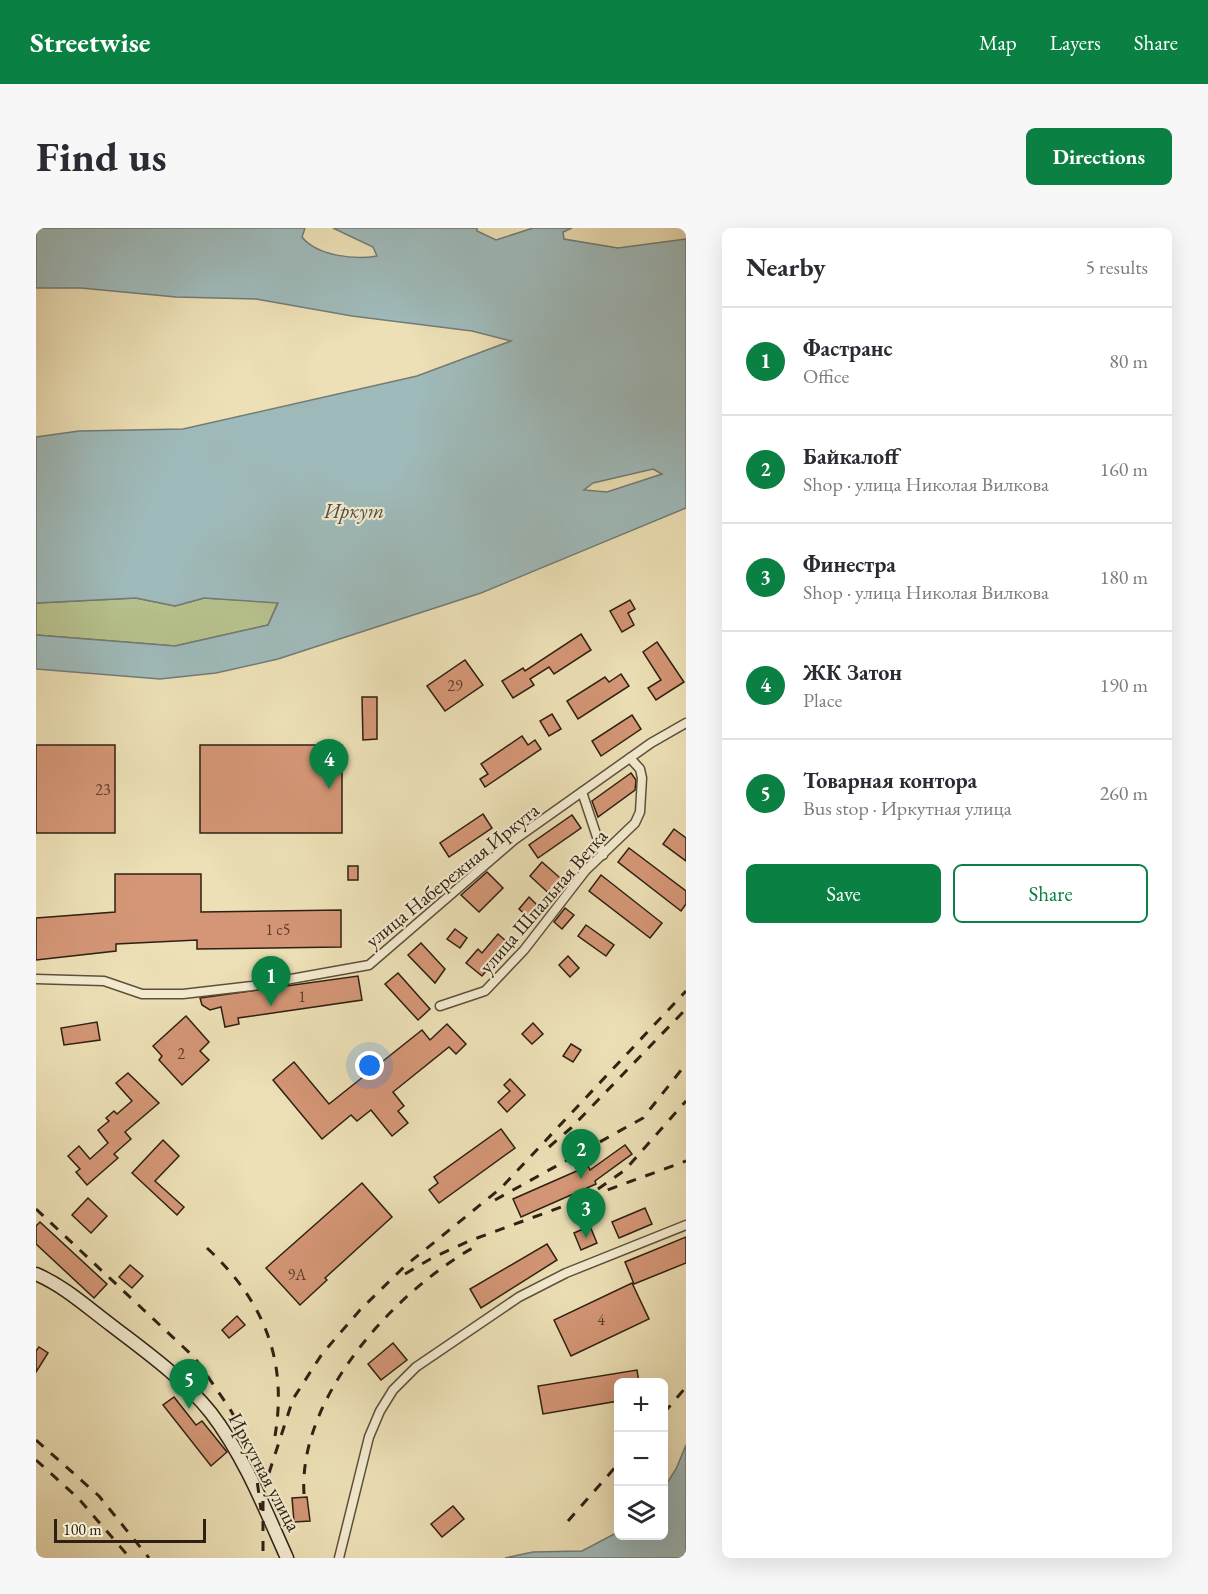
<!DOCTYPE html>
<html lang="en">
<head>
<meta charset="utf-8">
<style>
  :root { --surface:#fff; --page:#f7f7f7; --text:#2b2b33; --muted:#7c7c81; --line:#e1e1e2; --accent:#0b8043 }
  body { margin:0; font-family:"EB Garamond",serif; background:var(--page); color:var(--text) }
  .controls { position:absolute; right:18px; bottom:18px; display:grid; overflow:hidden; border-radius:9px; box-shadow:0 6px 24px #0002 }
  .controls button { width:54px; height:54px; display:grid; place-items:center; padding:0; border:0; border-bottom:2px solid var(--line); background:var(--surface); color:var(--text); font:30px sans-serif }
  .scale { position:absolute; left:18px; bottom:15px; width:152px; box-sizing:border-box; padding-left:6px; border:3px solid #2e2012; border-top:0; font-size:16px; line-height:21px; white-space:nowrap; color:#2e2012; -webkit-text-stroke:4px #f3ebd0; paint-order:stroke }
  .you { position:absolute; left:334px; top:838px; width:21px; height:21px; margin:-15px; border:4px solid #fff; border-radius:50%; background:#1a73e8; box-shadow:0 0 0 9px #1a73e833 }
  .badge { display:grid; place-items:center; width:39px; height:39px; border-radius:50%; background:var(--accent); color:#fff; font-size:20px; font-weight:700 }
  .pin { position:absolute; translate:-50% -50px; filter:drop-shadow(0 2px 3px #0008) }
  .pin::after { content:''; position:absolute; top:32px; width:21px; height:18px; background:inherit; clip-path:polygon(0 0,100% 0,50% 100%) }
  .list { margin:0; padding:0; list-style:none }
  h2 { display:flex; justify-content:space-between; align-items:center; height:78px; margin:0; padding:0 24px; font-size:26px }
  h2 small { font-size:20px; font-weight:400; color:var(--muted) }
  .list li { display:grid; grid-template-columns:39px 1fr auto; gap:18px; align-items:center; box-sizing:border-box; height:108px; padding:0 24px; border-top:2px solid var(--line) }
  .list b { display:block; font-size:22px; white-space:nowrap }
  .list p { margin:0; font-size:20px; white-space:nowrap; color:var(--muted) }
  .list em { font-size:20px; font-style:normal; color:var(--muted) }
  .actions { display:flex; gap:12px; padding:18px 24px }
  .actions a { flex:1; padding:14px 0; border:2px solid var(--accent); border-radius:9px; text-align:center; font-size:21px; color:var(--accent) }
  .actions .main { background:var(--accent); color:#fff }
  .icon { flex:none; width:33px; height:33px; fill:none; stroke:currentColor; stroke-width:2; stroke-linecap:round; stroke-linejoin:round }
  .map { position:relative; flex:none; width:650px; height:1330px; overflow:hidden; border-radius:9px }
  header { display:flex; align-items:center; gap:36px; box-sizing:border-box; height:84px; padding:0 30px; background:var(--accent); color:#fff }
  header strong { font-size:28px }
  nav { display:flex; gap:33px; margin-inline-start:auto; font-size:21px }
  .intro { display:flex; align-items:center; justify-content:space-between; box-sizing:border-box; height:144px; padding:0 36px }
  h1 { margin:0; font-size:42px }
  .button { padding:15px 27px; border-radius:9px; background:var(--accent); color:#fff; font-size:21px; font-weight:700 }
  main { display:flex; gap:36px; padding:0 36px }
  aside { flex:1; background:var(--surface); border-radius:9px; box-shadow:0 6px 24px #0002 }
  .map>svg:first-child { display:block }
</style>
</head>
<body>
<header>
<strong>Streetwise</strong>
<nav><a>Map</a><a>Layers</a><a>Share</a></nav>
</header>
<div class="intro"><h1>Find us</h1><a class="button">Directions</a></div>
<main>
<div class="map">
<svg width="650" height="1330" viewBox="0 0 650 1330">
  <rect width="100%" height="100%" fill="#ede0b6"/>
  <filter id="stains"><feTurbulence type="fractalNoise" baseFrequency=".00333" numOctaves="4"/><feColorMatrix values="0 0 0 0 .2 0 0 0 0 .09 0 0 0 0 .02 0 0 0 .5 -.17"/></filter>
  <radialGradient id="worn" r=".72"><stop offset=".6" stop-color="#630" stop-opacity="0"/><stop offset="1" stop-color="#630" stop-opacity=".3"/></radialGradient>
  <path fill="#b7c28e" stroke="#727150" stroke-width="1.5" d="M100,370L139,378L168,370L242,374L232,397L139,418L0,407V375Z"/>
  <g fill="#9fbaba" stroke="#727c77" stroke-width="1.5" fill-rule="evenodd">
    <path d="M0,0H269L266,9C281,28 319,32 341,28L337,19L297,0H441V3L460,12L497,0H536L527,4L528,11L582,20L650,11V280L445,365L242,431L180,445L124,451L0,441V407L139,418L232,397L242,375L168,370L139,378L100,370L0,375V209L43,203L147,201L381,148L475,113L436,103L316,88L220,71L140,69L45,60H0ZM617,241L626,246L571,264L548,262L557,255Z"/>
    <path d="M650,1217V1330H469L497,1324L546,1323L582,1304V1308H628V1260L640,1241Z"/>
  </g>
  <g fill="#d49676" stroke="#2e2012" stroke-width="1.5">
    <path d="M594,372L599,381L592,385L598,397L586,404L574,383Z"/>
    <path d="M545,406L555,422L518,446L513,439L494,451L498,457L477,470L466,453L487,440L489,443Z"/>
    <path d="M621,414L648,454L620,472L612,460L625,452L607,424Z"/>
    <path d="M429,432L447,457L409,483L391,458Z"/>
    <path d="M585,446L593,458L542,491L531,473L569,449L573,454Z"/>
    <path d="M326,469H341V511L327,512Z"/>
    <path d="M516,486L525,501L513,508L504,493Z"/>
    <path d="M596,487L605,501L565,528L556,513Z"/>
    <path d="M486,508L492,517L499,512L505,521L449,559L444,551L452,546L445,536Z"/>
    <rect x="0" y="517" width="79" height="88"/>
    <rect x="164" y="517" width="142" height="88"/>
    <path d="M595,545L600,552L599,562L562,589L556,573Z"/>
    <path d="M447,586L456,600L413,629L404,615Z"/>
    <path d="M536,587L545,600L502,630L493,617Z"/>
    <path d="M638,601L650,610V633L627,616Z"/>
    <path d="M593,620L650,663V676L645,683L582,634Z"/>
    <path d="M506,634L531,656L519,671L494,648Z"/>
    <rect x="312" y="638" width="10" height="14"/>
    <path d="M451,644L467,660L443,684L425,667Z"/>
    <path d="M79,646H165V684L305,682V719L161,721V712L80,716V723L0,732V690L79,684Z"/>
    <path d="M565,647L626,695L614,710L553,663Z"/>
    <path d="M493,669L504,680L494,691L483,681Z"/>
    <path d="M529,680L538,687L526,701L518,694Z"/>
    <path d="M550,697L578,717L570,728L542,708Z"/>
    <path d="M419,701L431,710L424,720L411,711Z"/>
    <path d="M462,706L470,713L455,732L458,734L446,748L430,735L442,721L446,725Z"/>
    <path d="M385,715L409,741L399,755L372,727Z"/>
    <path d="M532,728L543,740L534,749L523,737Z"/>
    <path d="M362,745L394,781L382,792L349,756Z"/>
    <path d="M322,748L326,772L202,790L203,796L189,799L185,779L174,782L166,777L164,770Z"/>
    <path d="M150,788L173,814L164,823L173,832L146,857L123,832L126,828L117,818Z"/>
    <path d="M61,794L64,812L28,817L25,800Z"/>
    <path d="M497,795L507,806L496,816L486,806Z"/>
    <path d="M411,796L430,816L420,826L413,819L357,864L368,878L362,883L372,895L356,908L335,882L321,893L315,887L286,911L237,852L258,834L293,876L386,802L394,812Z"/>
    <path d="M535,816L545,822L537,834L527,828Z"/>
    <path d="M92,845L123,875L89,904L95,911L78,926L82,930L51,957L40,944L44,941L32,928L43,918L54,931L72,915L62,902L73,893L70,890L78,883L81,886L96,873L80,855Z"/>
    <path d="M474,851L489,867L471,884L462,874L474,863L468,857Z"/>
    <path d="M465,901L479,920L403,975L393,962L402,955L398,949Z"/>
    <path d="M127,912L143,928L119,953L148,979L141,987L96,945Z"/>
    <path d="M589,917L596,926L559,953L560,956L485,989L477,971L552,938L554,942Z"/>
    <path d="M326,955L356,989L289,1050L291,1052L264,1077L230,1040Z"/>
    <path d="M52,970L71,988L55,1005L36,987Z"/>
    <path d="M609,980L616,996L583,1010L576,994Z"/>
    <path d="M4,994L71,1056L58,1070L0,1016V998Z"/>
    <path d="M554,998L561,1015L545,1022L538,1005Z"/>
    <path d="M650,1009V1035L598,1056L589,1034Z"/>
    <path d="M511,1016L521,1032L445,1080L434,1061Z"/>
    <path d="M94,1037L107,1048L96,1060L83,1049Z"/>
    <path d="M596,1055L613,1091L535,1128L518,1092Z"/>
    <path d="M201,1088L209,1097L193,1110L186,1102Z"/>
    <path d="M357,1115L371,1132L345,1152L332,1136Z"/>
    <path d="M3,1119L12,1125L0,1144V1123Z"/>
    <path d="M601,1142L603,1155H582V1173L507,1186L502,1158Z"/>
    <path d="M138,1169L160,1197L166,1193L191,1224L175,1238L127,1177Z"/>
    <path d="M271,1269L274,1293L258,1294L256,1270Z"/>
    <path d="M417,1278L428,1291L406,1309L395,1296Z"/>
  </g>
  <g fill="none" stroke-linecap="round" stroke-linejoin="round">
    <g stroke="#5e503b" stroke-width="11">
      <g id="minor">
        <path d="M546,564L567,627"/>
        <path d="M0,751L68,753L106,766H147L216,758L333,737L478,612L615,515L650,495"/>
        <path d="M404,778L449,763L488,722L550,642L599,595L604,584L606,550L604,541L594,530"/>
        <path d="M303,1330L333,1209L344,1183L357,1162L380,1139L483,1069L530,1045L650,997"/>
      </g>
    </g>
    <g stroke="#2e2012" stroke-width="15">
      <path id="secondary" d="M0,1046C28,1058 51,1079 75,1097C110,1124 147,1150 175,1185C208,1228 229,1281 251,1330"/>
    </g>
    <use href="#minor" stroke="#f3ebd0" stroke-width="8"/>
    <use href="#secondary" stroke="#f3ebd0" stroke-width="12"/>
    <g stroke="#2e2012" stroke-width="3" stroke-dasharray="10 10" stroke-linecap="butt">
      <path d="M513,919L535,900L650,781"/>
      <path d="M562,961L589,942L650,873"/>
      <path d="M459,972L607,890L650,836"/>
      <path d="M0,981L159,1130L194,1181L217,1222L225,1282"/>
      <path d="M171,1020C227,1072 252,1131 239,1208"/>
      <path d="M369,1046L396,1030L433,1013L650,933"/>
      <path d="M628,1185L650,1159"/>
      <path d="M0,1212L63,1268L113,1330"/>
      <path d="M0,1232L42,1270L94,1330"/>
      <path d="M233,1245L257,1171L286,1126L324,1082L369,1038L465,960L650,763"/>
      <path d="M268,1266C262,1168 361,1061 442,1017"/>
      <path d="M227,1273V1330"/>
      <path d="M532,1293L582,1236"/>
    </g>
  </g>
  <g text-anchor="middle" stroke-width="4.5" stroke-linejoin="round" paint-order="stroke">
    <g font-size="16" fill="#583e2b">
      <text x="419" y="463">29</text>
      <text x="67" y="567">23</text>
      <text x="242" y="707">1 с5</text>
      <text x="266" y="774">1</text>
      <text x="145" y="831">2</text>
      <text x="261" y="1052">9А</text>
      <text x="565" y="1097">4</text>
    </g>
    <g font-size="20" fill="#2e2012" stroke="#f3ebd0">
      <text transform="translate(416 647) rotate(-39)" y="7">улица Набережная Иркута</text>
      <text transform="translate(507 673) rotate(-49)" y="7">улица Шпальная Ветка</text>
      <text transform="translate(229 1244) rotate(62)" y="7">Иркутная улица</text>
    </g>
    <g font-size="21" font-style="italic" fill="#504e44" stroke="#f3ebd0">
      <text x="318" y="290">Иркут</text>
    </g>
  </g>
  <rect width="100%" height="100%" filter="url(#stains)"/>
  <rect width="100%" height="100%" fill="url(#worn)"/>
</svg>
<div class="controls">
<button>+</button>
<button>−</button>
<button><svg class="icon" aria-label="layers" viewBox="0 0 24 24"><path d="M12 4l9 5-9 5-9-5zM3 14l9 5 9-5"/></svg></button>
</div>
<div class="scale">100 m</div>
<div class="you"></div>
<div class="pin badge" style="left:235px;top:778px">1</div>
<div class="pin badge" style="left:545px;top:951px">2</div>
<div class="pin badge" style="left:550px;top:1010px">3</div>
<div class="pin badge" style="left:293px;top:561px">4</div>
<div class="pin badge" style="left:153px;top:1181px">5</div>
</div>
<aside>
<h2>Nearby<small>5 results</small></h2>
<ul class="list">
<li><span class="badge">1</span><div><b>Фастранс</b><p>Office</p></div><em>80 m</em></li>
<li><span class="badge">2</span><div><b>Байкалoff</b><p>Shop · улица Николая Вилкова</p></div><em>160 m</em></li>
<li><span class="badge">3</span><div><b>Финестра</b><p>Shop · улица Николая Вилкова</p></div><em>180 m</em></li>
<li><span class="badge">4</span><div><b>ЖК Затон</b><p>Place</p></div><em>190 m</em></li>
<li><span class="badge">5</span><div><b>Товарная контора</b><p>Bus stop · Иркутная улица</p></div><em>260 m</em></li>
</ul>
<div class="actions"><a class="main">Save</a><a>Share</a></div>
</aside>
</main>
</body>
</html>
